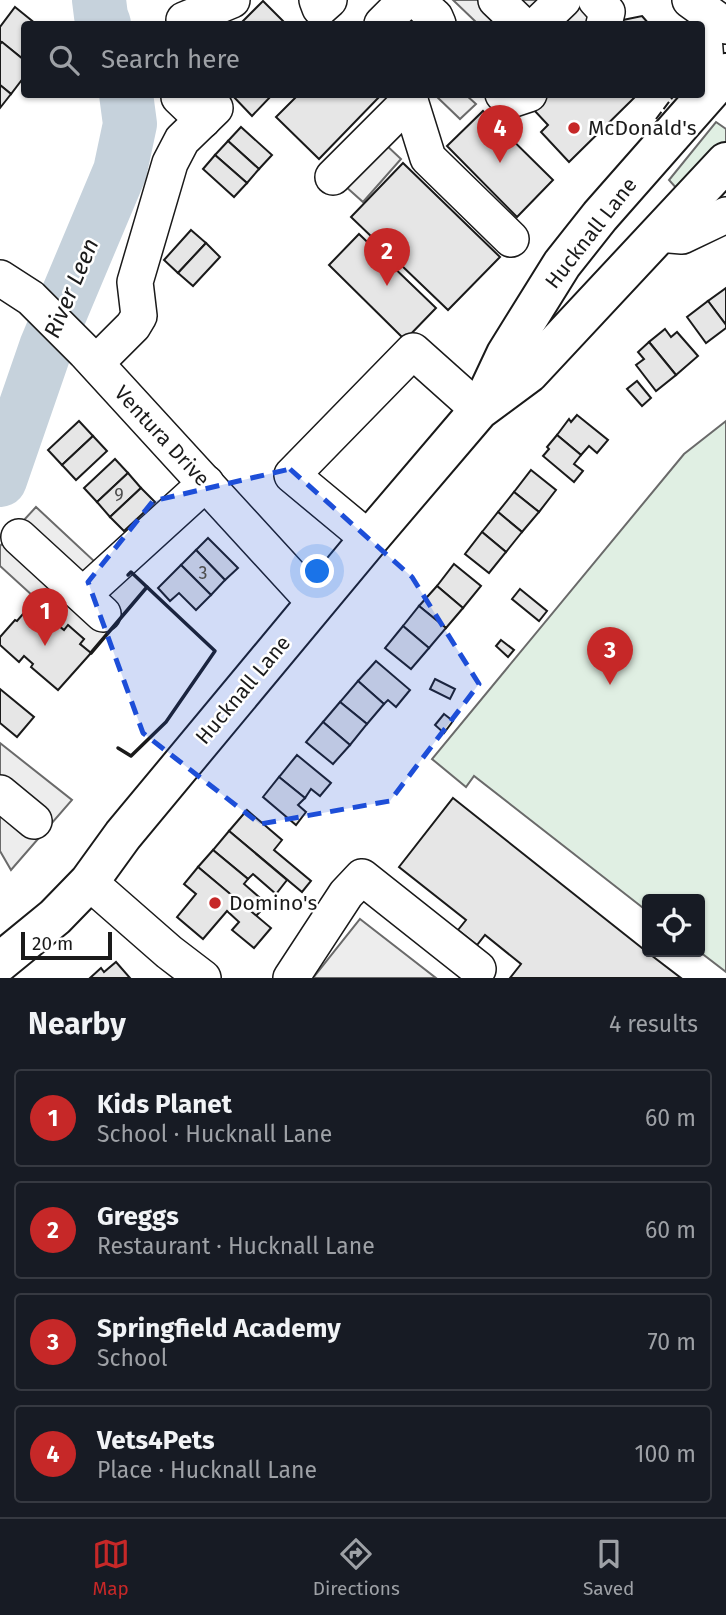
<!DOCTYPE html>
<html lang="en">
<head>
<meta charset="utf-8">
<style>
  :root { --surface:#171b24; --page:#20242c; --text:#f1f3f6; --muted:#9ea1a6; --line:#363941; --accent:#c62828 }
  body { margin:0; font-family:"Fira Sans",sans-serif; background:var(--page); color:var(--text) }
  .controls { position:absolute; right:21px; bottom:21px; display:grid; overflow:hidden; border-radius:7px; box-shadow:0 2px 5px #0004 }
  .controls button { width:63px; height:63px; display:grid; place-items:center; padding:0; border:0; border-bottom:2px solid var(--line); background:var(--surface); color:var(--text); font:35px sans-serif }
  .scale { position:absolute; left:21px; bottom:18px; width:91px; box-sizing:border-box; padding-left:7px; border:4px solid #1a1a1a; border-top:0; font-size:19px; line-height:24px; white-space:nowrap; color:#1a1a1a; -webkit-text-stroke:5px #fff; paint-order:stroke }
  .you { position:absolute; left:318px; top:572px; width:24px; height:24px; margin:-18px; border:5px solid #fff; border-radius:50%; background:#1a73e8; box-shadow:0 0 0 10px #1a73e833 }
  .badge { display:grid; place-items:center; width:46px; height:46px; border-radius:50%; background:var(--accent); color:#fff; font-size:23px; font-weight:700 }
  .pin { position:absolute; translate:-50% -58px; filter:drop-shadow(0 2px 4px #0008) }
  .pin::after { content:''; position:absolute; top:37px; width:24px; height:21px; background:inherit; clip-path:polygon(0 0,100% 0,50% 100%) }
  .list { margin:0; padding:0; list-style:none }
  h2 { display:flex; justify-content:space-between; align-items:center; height:91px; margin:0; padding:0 28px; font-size:30px }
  h2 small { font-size:23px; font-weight:400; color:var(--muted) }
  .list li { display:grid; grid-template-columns:46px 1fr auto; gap:21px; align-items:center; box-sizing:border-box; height:98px; margin:0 14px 14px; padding:0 14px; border:2px solid var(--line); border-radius:7px }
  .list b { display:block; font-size:26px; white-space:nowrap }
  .list p { margin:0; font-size:23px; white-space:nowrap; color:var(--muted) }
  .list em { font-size:23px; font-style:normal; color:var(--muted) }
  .icon { flex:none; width:38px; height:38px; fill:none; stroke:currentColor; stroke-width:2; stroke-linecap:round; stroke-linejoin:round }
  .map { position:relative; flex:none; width:726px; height:978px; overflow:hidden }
  .search { position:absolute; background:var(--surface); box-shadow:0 2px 5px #0004; left:21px; right:21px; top:21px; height:77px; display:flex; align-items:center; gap:18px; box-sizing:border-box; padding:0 24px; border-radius:7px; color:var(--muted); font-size:26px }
  .sheet { height:539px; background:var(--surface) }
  nav { display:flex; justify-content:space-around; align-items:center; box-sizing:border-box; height:98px; border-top:2px solid var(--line); background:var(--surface); font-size:19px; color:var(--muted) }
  nav a { display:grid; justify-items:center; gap:4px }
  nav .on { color:var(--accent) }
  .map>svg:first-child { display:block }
</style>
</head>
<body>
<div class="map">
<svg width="726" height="978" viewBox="0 0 726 978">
  <rect width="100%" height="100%" fill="#fff"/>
  <g fill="#e0efe3" stroke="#6a6a6a" stroke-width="2">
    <path d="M716,122L726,129V142L678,190L669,180Z"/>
    <path d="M726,421V972L700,952V899H647V911L474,776L466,787L432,759L684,454Z"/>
  </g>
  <g fill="#ededed" stroke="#6a6a6a" stroke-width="2">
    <path d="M453,0H618L593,24H478Z"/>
    <path d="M435,95H466L476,104L460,119Z"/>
    <path d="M384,143L401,159L363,202L345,186Z"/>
    <path d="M36,507L111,577L131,572L147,587L91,653L80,644L84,639L68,626L64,630L54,622L57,618L0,566V546Z"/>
    <path d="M0,743L72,800L11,870L0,851Z"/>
    <path d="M360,919L436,978H313Z"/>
  </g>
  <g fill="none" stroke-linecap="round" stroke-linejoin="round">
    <g stroke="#c6d2dc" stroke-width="54">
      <path d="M99,0L101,16L104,24"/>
      <path d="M0,480L46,347L120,171L130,124L126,94"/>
    </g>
  </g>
  <g fill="#e6e6e6" stroke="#1a1a1a" stroke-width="2">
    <path d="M263,1L286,24H240Z"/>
    <path d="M15,7L36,24H24V57L23,59L0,41V27Z"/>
    <path d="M642,16L649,24H619L623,20Z"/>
    <path d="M2,42L24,60V77L11,94L0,85V44Z"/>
    <path d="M0,85L11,94L0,108Z"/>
    <path d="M231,94H273L252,116Z"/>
    <path d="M299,94H382L319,159L276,117Z"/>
    <path d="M547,94H638L569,162L541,132L548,125L533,109Z"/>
    <path d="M483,111L553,180L517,217L447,146Z"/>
    <path d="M241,127L272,155L259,169L228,141Z"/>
    <path d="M228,141L259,169L247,183L215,155Z"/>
    <path d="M215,155L247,183L234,197L203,169Z"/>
    <path d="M403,163L500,257L448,310L351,217Z"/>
    <path d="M191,230L206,243L178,273L164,260Z"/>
    <path d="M359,234L436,308L405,340L329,265Z"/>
    <path d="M206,243L220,257L193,286L178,273Z"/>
    <path d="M726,288V325L708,301Z"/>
    <path d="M708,301L726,325V328L706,343L687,317Z"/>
    <path d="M665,329L671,337L677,332L698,356L676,375L649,342Z"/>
    <path d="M649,342L676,375L656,391L636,365L644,359L638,352Z"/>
    <path d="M637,381L651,398L642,406L627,389Z"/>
    <path d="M577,415L608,440L597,453L589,446L581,455L557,435L569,419L571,422Z"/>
    <path d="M79,421L93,436L62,465L48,450Z"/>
    <path d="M557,435L581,455L574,464L583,471L574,482L543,456L549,449L547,447Z"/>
    <path d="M93,436L107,451L76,480L62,465Z"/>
    <path d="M115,459L128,473L97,502L84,488Z"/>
    <path d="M531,470L556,490L539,512L514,492Z"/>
    <path d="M128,473L141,488L110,517L97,502Z"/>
    <path d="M141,488L155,502L124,531L110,517Z"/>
    <path d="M514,492L539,512L522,532L498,512Z"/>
    <path d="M498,512L522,532L506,552L482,532Z"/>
    <path d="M482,532L506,552L489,573L465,554Z"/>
    <path d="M208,538L238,568L225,580L196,550Z"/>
    <path d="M196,550L225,580L211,595L181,565Z"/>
    <path d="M454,564L481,586L463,608L437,586Z"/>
    <path d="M181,565L211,595L196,610L179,593L170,601L158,588Z"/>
    <path d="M437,586L463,608L446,628L419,606Z"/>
    <path d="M520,589L547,611L539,621L512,599Z"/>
    <path d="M36,599L57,618L54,622L64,630L68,625L84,639L80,644L91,653L58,690L31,667L33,664L24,656L19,662L0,645V637L15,620L17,621Z"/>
    <path d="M419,606L446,628L429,648L403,626Z"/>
    <path d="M403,626L429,648L411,669L385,648Z"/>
    <path d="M501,640L514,650L508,657L496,646Z"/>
    <path d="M376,661L410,690L396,707L388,700L384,704L358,681Z"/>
    <path d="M435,679L455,689L450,699L430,689Z"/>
    <path d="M358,681L384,704L367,724L340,702Z"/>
    <path d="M0,689L34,717L17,737L0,723Z"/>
    <path d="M340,702L367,724L350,745L323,722Z"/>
    <path d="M444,714L453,721L444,733L435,725Z"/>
    <path d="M323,722L350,745L333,764L306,742Z"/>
    <path d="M297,755L331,783L320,796L311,789L305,798L279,777Z"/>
    <path d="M279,777L305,798L298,805L306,812L296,825L263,797Z"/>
    <path d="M453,798L647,952L681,978H510L521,964L485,935L477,945L458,930L466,920L399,867Z"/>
    <path d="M247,810L282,840L274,850L311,881L302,892L229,831Z"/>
    <path d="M229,831L287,880L276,894L253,874L248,879L213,850Z"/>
    <path d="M213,850L248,879L244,884L267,904L256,916L198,867Z"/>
    <path d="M198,867L271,928L254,948L232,930L239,922L227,911L203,939L177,917L196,894L184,884Z"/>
    <path d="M116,962L130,978H90L101,968L104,972Z"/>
  </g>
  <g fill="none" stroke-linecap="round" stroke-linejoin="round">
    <g stroke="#1a1a1a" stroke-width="38">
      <g id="minor">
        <path d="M317,0L320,8L329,0"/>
        <path d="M416,0L435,17L438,24"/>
        <path d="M496,0L521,24"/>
        <path d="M596,0L607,12L604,24"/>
        <path d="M690,0L726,26"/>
        <path d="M184,20L232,0"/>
        <path d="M382,24L406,0"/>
        <path d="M538,24L563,0"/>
        <path d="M702,34C708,51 705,73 702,91"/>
        <path d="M408,94L428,158L511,239"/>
        <path d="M503,94L511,100L529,94"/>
        <path d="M179,97L203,120"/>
        <path d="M333,177L410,100"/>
        <path d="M658,234L682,236L726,215"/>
        <path d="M0,278L31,298L85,352L315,603"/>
        <path d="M96,363L133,326L139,316L135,282L170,163L182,140L215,108"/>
        <path d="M19,537L103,614"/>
        <path d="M369,539L292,475L413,351L479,410"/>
        <path d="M83,595L206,483"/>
        <path d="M0,793L34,821"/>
        <path d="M89,882L169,952L203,978"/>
        <path d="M291,978L346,894L362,877L478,969"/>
      </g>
    </g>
    <g stroke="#1a1a1a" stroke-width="42">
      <g id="major">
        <path d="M482,405L506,354L562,264L600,216L726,73"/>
        <path d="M0,962L55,917L89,882L123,835L369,539L479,410L529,373L726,162"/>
      </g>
    </g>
    <use href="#minor" stroke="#fff" stroke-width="35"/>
    <use href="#major" stroke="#fff" stroke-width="38"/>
    <path stroke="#1a1a1a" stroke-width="2" stroke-dasharray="9 3.5" stroke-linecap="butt" d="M656,119L675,94"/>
    <g stroke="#1a1a1a" stroke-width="3.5">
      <path d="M91,653L147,587"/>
      <path d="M118,748L131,756L166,722L215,651L131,572L128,575"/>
    </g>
  </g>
  <path fill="#1d4ed8" fill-opacity="0.2" stroke="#1d4ed8" stroke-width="5" stroke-dasharray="14 9" stroke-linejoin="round" d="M290,469L412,577L479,684L390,801L260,824L143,733L88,582L153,501Z"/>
  <g fill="#c62828" stroke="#fff" stroke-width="2.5">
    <circle cx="574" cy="128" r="7"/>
    <circle cx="215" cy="903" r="7"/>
  </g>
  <g text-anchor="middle" stroke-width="5" stroke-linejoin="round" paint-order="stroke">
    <g font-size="18" fill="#4d4d4d">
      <text x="119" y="501">9</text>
      <text x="203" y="579">3</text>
    </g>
    <g font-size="21" fill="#1a1a1a" stroke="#fff" text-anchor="start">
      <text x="588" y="135">McDonald's</text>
      <text x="229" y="910">Domino's</text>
    </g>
    <g font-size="21" fill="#1a1a1a" stroke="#fff">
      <text transform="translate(591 233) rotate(-52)" y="7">Hucknall Lane</text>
      <text transform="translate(162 436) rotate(47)" y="7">Ventura Drive</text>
      <text transform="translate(243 690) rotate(-50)" y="7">Hucknall Lane</text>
    </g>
    <g font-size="23" font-style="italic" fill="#1a1a1a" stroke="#fff">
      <text transform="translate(71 288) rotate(-67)" y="8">River Leen</text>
    </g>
  </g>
</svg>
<div class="controls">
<button><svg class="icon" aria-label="locate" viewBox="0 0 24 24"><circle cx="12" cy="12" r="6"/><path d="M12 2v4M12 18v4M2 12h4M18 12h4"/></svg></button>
</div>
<div class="scale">20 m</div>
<div class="you"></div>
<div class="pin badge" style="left:45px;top:646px">1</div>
<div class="pin badge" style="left:387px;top:286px">2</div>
<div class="pin badge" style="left:610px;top:685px">3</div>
<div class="pin badge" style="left:500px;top:163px">4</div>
<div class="search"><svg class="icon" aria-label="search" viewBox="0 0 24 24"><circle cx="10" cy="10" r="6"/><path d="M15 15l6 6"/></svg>Search here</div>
</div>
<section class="sheet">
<h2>Nearby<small>4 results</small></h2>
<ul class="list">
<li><span class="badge">1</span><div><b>Kids Planet</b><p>School · Hucknall Lane</p></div><em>60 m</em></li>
<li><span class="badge">2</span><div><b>Greggs</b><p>Restaurant · Hucknall Lane</p></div><em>60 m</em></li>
<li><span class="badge">3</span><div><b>Springfield Academy</b><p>School</p></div><em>70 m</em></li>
<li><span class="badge">4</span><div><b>Vets4Pets</b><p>Place · Hucknall Lane</p></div><em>100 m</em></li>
</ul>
</section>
<nav>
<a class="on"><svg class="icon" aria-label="map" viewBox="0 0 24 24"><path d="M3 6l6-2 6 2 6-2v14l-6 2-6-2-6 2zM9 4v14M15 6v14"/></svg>Map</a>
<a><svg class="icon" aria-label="directions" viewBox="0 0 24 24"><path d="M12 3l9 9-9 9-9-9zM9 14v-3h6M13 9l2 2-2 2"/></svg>Directions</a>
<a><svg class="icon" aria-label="saved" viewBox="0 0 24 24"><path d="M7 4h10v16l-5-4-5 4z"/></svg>Saved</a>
</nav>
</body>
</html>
